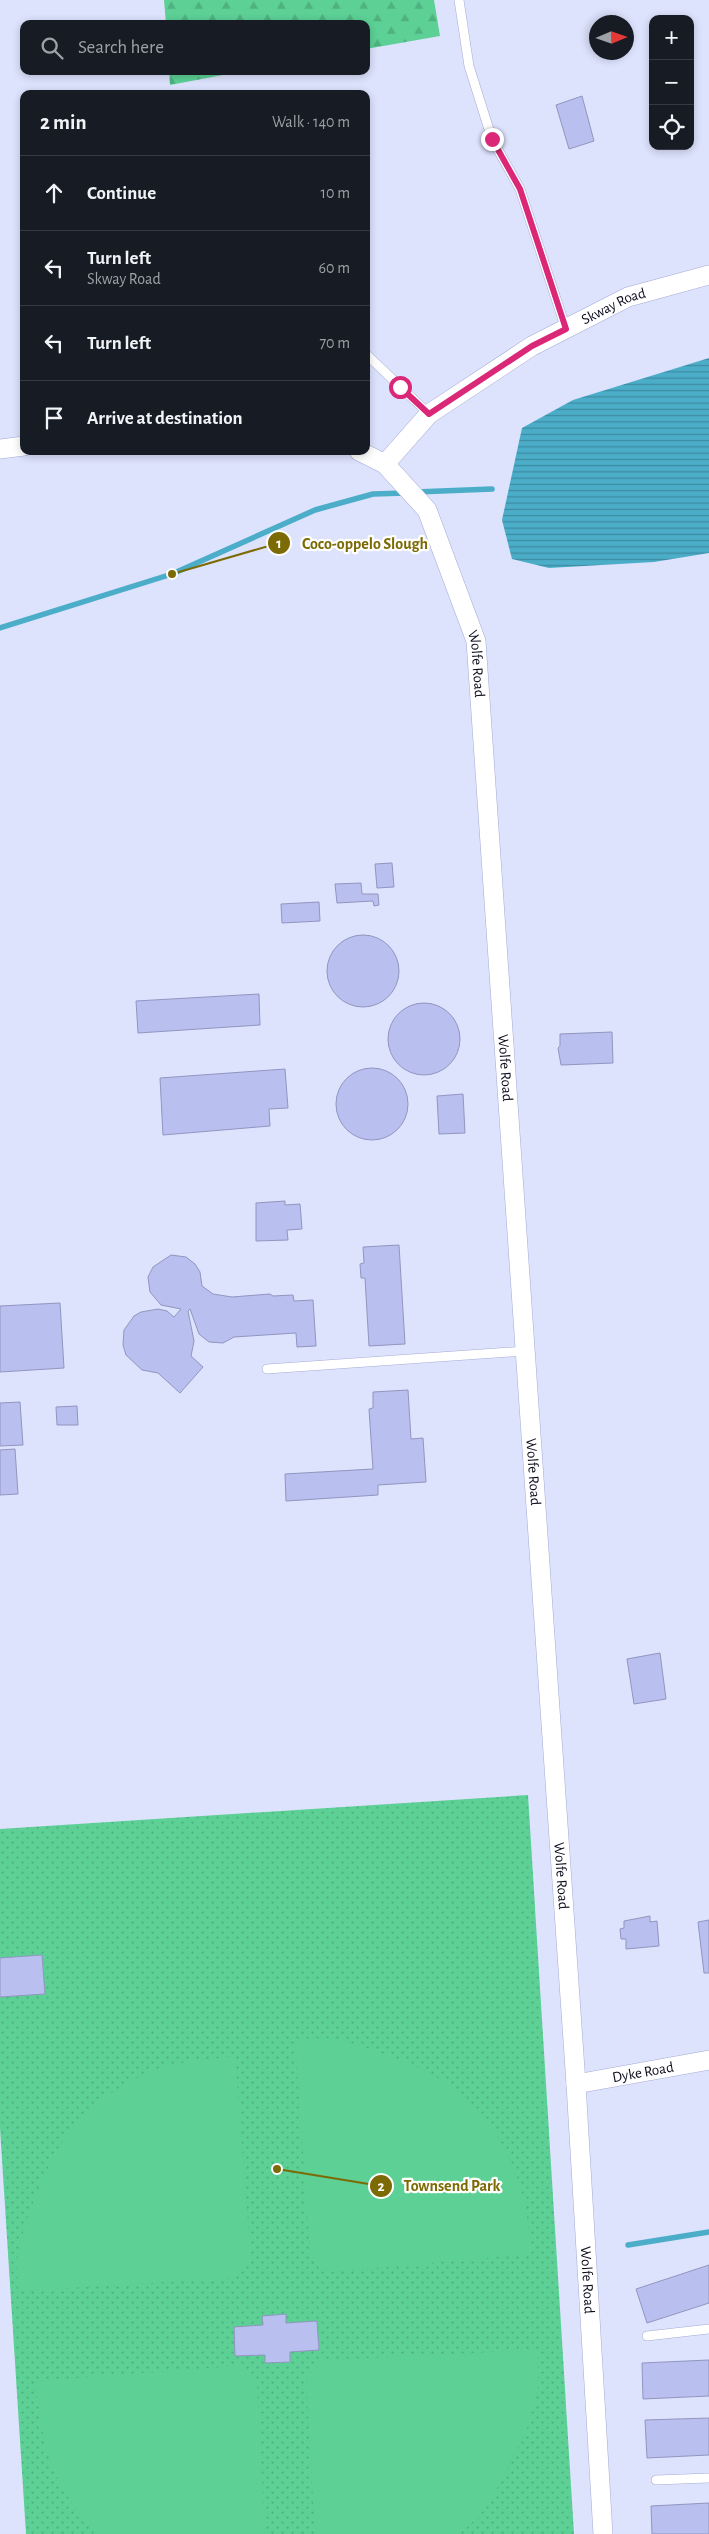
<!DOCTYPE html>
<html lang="en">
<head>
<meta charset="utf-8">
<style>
  :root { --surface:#171b24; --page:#242831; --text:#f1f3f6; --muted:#9ea1a6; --line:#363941 }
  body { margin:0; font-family:"Alegreya Sans",sans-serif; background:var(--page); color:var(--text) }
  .controls { position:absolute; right:15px; top:15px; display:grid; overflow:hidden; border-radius:10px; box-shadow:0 2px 8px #0003 }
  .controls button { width:45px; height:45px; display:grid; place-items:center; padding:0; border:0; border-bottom:1px solid var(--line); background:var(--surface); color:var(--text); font:25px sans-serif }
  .compass { position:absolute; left:589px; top:15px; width:45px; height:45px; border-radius:50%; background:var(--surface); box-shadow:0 2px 8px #0003; rotate:88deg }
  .stop { position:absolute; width:15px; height:15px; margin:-11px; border:4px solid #db2777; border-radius:50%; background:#fff }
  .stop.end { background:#db2777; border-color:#fff; box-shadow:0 1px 5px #0008 }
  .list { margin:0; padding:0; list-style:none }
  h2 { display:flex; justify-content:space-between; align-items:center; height:65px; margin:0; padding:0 20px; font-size:21px }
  h2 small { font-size:16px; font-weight:400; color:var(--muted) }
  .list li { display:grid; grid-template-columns:32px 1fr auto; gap:15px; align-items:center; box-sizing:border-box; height:75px; padding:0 20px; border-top:1px solid var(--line) }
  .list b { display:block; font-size:19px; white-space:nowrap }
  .list p { margin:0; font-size:16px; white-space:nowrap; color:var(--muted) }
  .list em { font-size:16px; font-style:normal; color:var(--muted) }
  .icon { flex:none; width:28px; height:28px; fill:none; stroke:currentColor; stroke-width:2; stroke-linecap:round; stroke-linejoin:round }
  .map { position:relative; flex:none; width:709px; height:2534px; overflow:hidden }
  .search { position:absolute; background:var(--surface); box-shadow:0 2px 8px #0003; left:20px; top:20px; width:350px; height:55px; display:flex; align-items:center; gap:12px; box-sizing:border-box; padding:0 18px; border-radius:10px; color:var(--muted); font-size:19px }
  .panel { position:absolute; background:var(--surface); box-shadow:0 2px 8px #0003; left:20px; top:90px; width:350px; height:365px; border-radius:10px }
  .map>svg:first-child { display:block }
</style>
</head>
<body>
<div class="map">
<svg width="709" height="2534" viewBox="0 0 709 2534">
  <defs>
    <pattern id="forest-firs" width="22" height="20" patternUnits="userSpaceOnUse" patternTransform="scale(1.25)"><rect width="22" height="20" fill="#5cd095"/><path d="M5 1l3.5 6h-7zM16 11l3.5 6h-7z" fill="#4fb180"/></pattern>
    <pattern id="park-dots" width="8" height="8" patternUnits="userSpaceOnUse" patternTransform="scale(1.25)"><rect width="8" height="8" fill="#5cd095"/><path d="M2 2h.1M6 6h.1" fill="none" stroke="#4fb180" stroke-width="1.8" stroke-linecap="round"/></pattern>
    <pattern id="water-rules" width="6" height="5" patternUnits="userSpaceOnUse" patternTransform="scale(1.25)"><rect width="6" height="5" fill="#4badc8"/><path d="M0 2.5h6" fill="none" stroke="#3d8ba2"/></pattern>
  </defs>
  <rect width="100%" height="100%" fill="#dde2fd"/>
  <g fill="url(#forest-firs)">
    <path d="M164,0H434L440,36L366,49V24H166Z"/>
    <path d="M169,71H244L170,85Z"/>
  </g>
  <path fill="url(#park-dots)" d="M528,1795L574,2534H26L0,2128V1829Z"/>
  <g fill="#5cd095">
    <path d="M331,2038C372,2048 432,2068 464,2096C493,2122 514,2160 523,2197C528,2215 529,2235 531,2254L329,2272L310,2254L295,2039Z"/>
    <path d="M235,2056L251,2259L233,2278L18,2291C18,2279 16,2265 18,2253C24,2219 53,2147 77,2122C94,2104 117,2088 138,2077C168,2062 202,2060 235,2056Z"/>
    <path d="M538,2350V2387L529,2424L503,2479L478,2518L458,2534H315L306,2378L324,2360Z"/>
    <path d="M238,2366L257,2384L265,2534H96C49,2479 44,2451 35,2381Z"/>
  </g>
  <path fill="url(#water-rules)" d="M709,358V553L654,562L549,568L512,559L502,520L522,428L573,400Z"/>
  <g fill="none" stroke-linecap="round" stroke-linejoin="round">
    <g stroke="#4badc8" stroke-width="5.5">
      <path d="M416,492L492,489"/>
      <path d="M0,628L172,574L315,510L373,494L405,493"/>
      <path d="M628,2245L709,2232"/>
    </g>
  </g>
  <g fill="#b9bfee" stroke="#9196c0">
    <path d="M582,96L594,141L569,149L556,105Z"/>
    <path d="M392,863L394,887L377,888L375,864Z"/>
    <path d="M361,883L362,894H378L379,905L374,906L373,901L337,903L335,884Z"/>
    <path d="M319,902L320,921L282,923L281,904Z"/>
    <circle cx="363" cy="971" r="36"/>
    <path d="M259,994L260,1025L138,1033L136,1001Z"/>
    <circle cx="424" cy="1039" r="36"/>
    <path d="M612,1032L613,1063L561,1065L558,1048L560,1046V1034Z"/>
    <circle cx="372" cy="1104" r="36"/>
    <path d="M285,1069L288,1108L269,1109L270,1126L163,1135L160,1078Z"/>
    <path d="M463,1094L465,1133L439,1134L437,1096Z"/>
    <path d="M285,1201V1205L300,1204L302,1229L287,1230L288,1240L256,1241V1203Z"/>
    <path d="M399,1245L405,1344L369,1346L365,1278H361L360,1264L364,1263L363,1247Z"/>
    <path d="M171,1255L186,1257L195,1264L200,1272L202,1286L213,1294L232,1297L270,1294L273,1296L293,1295L294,1301L313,1300L316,1346L297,1347L296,1333L234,1337L223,1343L209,1342L199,1334L190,1309L188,1311L194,1341L191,1356L203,1367L180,1393L158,1373L142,1370L126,1355L123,1345L124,1330L134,1316L141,1312L158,1309L167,1311L174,1317L181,1309L161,1305L150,1292L148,1277L153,1267Z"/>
    <path d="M60,1303L64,1368L0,1372V1306Z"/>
    <path d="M408,1390L411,1439L423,1438L426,1482L378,1485V1495L286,1501L285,1474L373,1469L369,1409L373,1408V1392Z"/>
    <path d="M20,1402L23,1445L0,1446V1403Z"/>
    <path d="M77,1406L78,1425H57L56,1407Z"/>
    <path d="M15,1449L18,1494L0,1495V1450Z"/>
    <path d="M660,1653L666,1699L634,1704L627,1659Z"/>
    <path d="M650,1916V1922L657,1921L659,1946L626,1949V1939H621L620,1929L624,1928V1921Z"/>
    <path d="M709,1920V1973H704L698,1922Z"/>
    <path d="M42,1955L45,1994L0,1997V1958Z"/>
    <path d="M709,2265V2303L647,2323L636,2289Z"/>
    <path d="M286,2314V2323L317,2321L319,2350L290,2352V2362L265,2363V2355L235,2356L234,2327L263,2325L262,2316Z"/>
    <path d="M709,2360V2396L643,2399L642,2363Z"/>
    <path d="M709,2418V2455L647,2458L645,2420Z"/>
    <path d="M709,2503V2534H652L651,2506Z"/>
  </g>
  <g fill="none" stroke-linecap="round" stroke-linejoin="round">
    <g stroke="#a5abd5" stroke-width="10">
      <g id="lane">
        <path d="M459,0L469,66L492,139L520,189L566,329"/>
        <path d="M366,354L429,414"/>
        <path d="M267,1369L525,1351"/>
        <path d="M647,2336L709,2329"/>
        <path d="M656,2480L709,2478"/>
      </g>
    </g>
    <g stroke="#a5abd5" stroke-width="20">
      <g id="street">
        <path d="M0,449L24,446"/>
        <path id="s1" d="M359,451L385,464L427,510L476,641L576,2084L603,2534"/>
        <path id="s2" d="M385,464L429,414L532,346L628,297L709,275"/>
        <path id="s3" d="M576,2084L709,2060"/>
      </g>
    </g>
    <use href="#lane" stroke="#fff" stroke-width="9"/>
    <use href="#street" stroke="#fff" stroke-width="19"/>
  </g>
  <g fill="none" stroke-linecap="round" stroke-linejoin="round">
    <path stroke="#db2777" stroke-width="6" d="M400,387L429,414L532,346L566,329L520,189L492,139"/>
  </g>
  <g text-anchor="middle" stroke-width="4.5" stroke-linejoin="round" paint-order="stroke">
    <g font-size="15" fill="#0a0b1a" stroke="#fff">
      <text dy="5" stroke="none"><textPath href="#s2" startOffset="281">Skway Road</textPath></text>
      <text dy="5" stroke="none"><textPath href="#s1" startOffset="254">Wolfe Road</textPath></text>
      <text dy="5" stroke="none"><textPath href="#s1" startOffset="659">Wolfe Road</textPath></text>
      <text dy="5" stroke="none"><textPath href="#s1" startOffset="1064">Wolfe Road</textPath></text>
      <text dy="5" stroke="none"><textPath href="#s1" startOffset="1469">Wolfe Road</textPath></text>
      <text dy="5" stroke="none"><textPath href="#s3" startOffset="68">Dyke Road</textPath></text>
      <text dy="5" stroke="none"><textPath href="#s1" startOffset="1874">Wolfe Road</textPath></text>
    </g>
  </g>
  <path fill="none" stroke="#7c6b04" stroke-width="2" d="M172 574L279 543M277 2169L381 2186"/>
  <g fill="#7c6b04" stroke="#fff" stroke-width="2">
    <circle cx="172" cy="574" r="5"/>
    <circle cx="277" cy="2169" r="5"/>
    <circle cx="279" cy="543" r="12"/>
    <circle cx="381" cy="2186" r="12"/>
  </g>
  <g font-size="15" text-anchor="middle" font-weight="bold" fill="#fff">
    <text x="279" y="548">1</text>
    <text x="381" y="2191">2</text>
  </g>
  <g font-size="16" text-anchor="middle" font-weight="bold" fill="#7c6b04" stroke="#fff" stroke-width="4.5" stroke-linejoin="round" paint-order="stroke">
    <text x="365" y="549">Coco-oppelo Slough</text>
    <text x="452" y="2191">Townsend Park</text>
  </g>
</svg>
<div class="controls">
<button>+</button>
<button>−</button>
<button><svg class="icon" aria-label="locate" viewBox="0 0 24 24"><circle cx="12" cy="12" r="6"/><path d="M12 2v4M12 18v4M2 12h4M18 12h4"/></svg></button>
</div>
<svg class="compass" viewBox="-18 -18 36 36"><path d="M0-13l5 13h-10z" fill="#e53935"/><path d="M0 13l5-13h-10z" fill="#9ea1a6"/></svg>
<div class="stop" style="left:400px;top:387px"></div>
<div class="stop end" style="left:492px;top:139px"></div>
<div class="search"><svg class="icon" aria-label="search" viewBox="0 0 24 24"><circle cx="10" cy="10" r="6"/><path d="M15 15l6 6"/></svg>Search here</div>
<section class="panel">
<h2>2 min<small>Walk · 140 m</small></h2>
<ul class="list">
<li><svg class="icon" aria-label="ahead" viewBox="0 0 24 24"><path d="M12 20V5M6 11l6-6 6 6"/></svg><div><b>Continue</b></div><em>10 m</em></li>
<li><svg class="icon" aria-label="left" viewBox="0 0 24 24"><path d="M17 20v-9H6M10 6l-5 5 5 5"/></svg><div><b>Turn left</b><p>Skway Road</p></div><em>60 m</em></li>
<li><svg class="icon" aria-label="left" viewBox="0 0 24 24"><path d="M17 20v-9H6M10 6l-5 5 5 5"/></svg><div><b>Turn left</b></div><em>70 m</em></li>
<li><svg class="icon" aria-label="arrive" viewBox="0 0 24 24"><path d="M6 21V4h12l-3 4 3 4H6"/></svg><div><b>Arrive at destination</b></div></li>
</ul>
</section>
</div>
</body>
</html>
